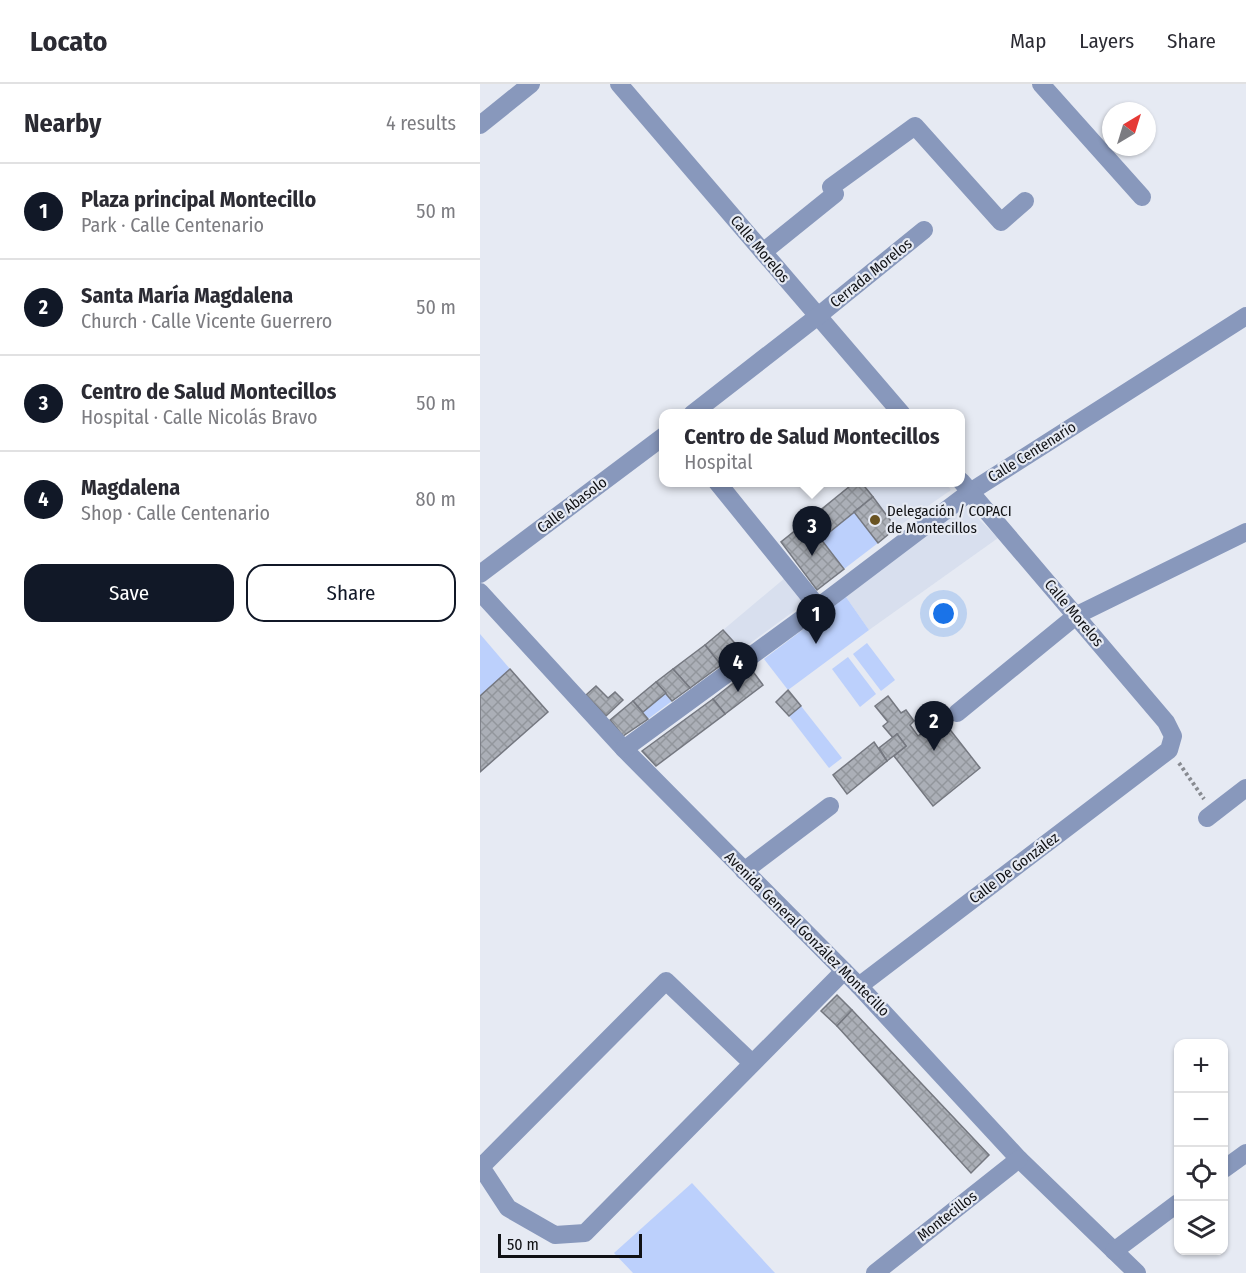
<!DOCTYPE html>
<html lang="en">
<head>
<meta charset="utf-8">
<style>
  :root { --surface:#fff; --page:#f2f2f3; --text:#2b2b33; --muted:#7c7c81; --line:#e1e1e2; --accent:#111827 }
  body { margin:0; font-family:"Fira Sans Condensed",sans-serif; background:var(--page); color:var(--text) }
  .controls { position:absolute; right:18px; bottom:18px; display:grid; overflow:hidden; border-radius:12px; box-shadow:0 2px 4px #0004 }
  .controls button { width:54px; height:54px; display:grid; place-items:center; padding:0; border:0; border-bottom:2px solid var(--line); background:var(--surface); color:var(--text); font:30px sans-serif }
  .compass { position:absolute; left:622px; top:18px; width:54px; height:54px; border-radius:50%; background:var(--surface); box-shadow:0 2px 4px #0004; rotate:38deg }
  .scale { position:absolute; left:18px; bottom:15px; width:144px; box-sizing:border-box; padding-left:6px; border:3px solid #101114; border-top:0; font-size:16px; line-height:21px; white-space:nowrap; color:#101114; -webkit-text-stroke:4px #e6eaf3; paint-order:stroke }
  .you { position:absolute; left:464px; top:530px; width:21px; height:21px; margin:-15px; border:4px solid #fff; border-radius:50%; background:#1a73e8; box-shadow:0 0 0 9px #1a73e833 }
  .badge { display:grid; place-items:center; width:39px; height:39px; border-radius:50%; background:var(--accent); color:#fff; font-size:20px; font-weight:700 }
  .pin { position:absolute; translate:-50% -50px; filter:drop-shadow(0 2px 3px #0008) }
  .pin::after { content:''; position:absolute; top:32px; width:21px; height:18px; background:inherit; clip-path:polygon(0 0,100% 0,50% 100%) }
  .popup { position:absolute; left:179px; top:325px; width:306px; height:78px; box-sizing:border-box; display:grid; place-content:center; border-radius:12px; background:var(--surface); filter:drop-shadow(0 2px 4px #0005); font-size:20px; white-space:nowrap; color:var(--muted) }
  .popup b { font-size:22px; color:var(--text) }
  .popup::after { content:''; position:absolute; left:50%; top:100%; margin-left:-12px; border:12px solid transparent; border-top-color:var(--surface) }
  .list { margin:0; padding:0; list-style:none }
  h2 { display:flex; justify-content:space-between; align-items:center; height:78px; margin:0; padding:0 24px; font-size:26px }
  h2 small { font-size:20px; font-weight:400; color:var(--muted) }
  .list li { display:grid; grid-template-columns:39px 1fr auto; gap:18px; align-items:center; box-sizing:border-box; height:96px; padding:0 24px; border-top:2px solid var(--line) }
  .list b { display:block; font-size:22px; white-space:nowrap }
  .list p { margin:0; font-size:20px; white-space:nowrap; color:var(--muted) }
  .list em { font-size:20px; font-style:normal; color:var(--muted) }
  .actions { display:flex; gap:12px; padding:18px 24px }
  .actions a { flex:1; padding:14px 0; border:2px solid var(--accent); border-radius:18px; text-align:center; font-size:21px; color:var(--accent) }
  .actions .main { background:var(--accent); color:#fff }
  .icon { flex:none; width:33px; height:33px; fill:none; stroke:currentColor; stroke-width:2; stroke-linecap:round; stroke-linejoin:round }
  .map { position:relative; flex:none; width:766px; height:1189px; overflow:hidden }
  header { display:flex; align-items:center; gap:36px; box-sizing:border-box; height:84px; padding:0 30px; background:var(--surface); border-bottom:2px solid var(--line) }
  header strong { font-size:28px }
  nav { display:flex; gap:33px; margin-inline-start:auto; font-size:21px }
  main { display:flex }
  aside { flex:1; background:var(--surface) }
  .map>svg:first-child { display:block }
</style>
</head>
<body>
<header>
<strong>Locato</strong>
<nav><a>Map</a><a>Layers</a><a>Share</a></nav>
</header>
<main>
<aside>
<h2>Nearby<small>4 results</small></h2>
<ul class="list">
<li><span class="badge">1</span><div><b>Plaza principal Montecillo</b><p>Park · Calle Centenario</p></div><em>50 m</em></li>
<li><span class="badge">2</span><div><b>Santa María Magdalena</b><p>Church · Calle Vicente Guerrero</p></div><em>50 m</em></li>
<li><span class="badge">3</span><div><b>Centro de Salud Montecillos</b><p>Hospital · Calle Nicolás Bravo</p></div><em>50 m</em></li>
<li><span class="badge">4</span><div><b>Magdalena</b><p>Shop · Calle Centenario</p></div><em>80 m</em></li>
</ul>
<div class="actions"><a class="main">Save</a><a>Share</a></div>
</aside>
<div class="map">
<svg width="766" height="1189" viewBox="0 0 766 1189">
  <defs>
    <pattern id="building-cross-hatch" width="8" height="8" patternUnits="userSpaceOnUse" patternTransform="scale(1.5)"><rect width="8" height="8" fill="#abafb7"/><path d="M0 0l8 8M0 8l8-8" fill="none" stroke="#92969c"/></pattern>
  </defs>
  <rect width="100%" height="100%" fill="#e6eaf3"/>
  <g fill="#d8dfee">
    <path d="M381,399H465L471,406L416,444Z"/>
    <path d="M484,420L518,454L389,546L366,513Z"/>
    <path d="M305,494L325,519L261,566L243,546Z"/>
  </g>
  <g fill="#bcd0fc">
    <path d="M374,428L398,459L364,485L341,455Z"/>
    <path d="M366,513L389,546L308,606L284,575Z"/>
    <path d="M0,550L30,585L0,612Z"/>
    <path d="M387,559L415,596L401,607L373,570Z"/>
    <path d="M368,573L396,610L380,623L352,585Z"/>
    <path d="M186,609L192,617L168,635L163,628Z"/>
    <path d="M321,622L362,674L349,684L309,632Z"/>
    <path d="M212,1099L295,1189H153L134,1169Z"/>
  </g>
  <g fill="url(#building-cross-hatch)" stroke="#757880" stroke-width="1.5">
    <path d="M375,398H381L393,413L341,455L327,437Z"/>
    <path d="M393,413L416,444L398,459L374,428Z"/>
    <path d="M327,437L364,485L337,506L301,458Z"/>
    <path d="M243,546L261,566L241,581L225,561Z"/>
    <path d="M225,561L241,581L210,604L193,585Z"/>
    <path d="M30,585L68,628L0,688V612Z"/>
    <path d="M193,585L210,604L192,617L176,598Z"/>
    <path d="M271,585L283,601L245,630L233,615Z"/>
    <path d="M176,598L186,609L163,628L153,617Z"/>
    <path d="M116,602L128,614L135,608L143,616L126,632L106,611Z"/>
    <path d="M308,606L321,622L309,632L296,618Z"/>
    <path d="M408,612L421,629L426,626L434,637L430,641L438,652L461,634L500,684L453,722L414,672L426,662L417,650L413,654L403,642L408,638L395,622Z"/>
    <path d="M233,615L245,630L176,682L162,667Z"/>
    <path d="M153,617L168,635L143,652L130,636Z"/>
    <path d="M417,650L426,662L407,677L399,664Z"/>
    <path d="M394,658L407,677L367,710L353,691Z"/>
    <path d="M357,911L372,926L357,942L341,927Z"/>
    <path d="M372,926L509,1071L491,1089L357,942Z"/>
  </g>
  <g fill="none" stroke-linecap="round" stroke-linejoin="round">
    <path stroke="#888b91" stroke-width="4" stroke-dasharray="3 3" stroke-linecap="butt" d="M699,679L724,715"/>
    <g stroke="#8898bc" stroke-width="18">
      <path d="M139,0L422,330"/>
      <path d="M561,0L662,113"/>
      <path d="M0,41L51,0"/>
      <path d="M283,168L355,110L351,103L435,42L521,138L545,117"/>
      <path d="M212,330L338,232L444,146"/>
      <path d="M237,398L338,523"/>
      <path d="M0,490L184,352"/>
      <path d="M0,508L144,665L379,902L539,1075L657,1189"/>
      <path d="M477,629L597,531L766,448"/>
      <path d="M144,665L338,523L490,408L766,232"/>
      <path d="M727,734L766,704"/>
      <path d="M264,787L350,722"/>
      <path d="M379,902L689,666L693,652L686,638L481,397"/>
      <path d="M272,979L186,897L1,1083L28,1124L75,1151L105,1149L364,887"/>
      <path d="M744,1085L766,1069"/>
      <path d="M634,1167L698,1119"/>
      <path d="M395,1189L539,1075"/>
    </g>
  </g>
  <circle fill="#695322" stroke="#e6eaf3" stroke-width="2" cx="395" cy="436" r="6"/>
  <g text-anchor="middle" stroke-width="4.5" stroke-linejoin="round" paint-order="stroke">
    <g font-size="15" fill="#101114" stroke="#e6eaf3">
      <text transform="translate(280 165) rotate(50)" y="5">Calle Morelos</text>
      <text transform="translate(391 189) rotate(-39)" y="5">Cerrada Morelos</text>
      <text transform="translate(552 368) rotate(-32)" y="5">Calle Centenario</text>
      <text transform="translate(92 421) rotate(-37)" y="5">Calle Abasolo</text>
      <text transform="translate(594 529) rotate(50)" y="5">Calle Morelos</text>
      <text transform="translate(534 784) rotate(-37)" y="5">Calle De González</text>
      <text transform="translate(327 850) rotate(45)" y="5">Avenida General González Montecillo</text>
      <text transform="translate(467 1132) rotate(-38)" y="5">Montecillos</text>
    </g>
    <g font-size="15" fill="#101114" stroke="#e6eaf3" text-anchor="start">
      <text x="407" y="432">Delegación / COPACI<tspan x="407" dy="17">de Montecillos</tspan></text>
    </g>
  </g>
</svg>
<div class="controls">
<button>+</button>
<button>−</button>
<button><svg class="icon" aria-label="locate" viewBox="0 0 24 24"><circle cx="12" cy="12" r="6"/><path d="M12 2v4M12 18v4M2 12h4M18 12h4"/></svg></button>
<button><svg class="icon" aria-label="layers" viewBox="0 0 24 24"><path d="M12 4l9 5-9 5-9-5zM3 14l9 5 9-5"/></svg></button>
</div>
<svg class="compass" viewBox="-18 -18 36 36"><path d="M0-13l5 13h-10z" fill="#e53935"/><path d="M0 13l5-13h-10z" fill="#7c7c81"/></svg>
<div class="scale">50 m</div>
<div class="you"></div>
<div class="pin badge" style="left:336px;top:560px">1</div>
<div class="pin badge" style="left:454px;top:667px">2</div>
<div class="pin badge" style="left:332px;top:472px">3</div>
<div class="popup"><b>Centro de Salud Montecillos</b>Hospital</div>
<div class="pin badge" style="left:258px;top:608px">4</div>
</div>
</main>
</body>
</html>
